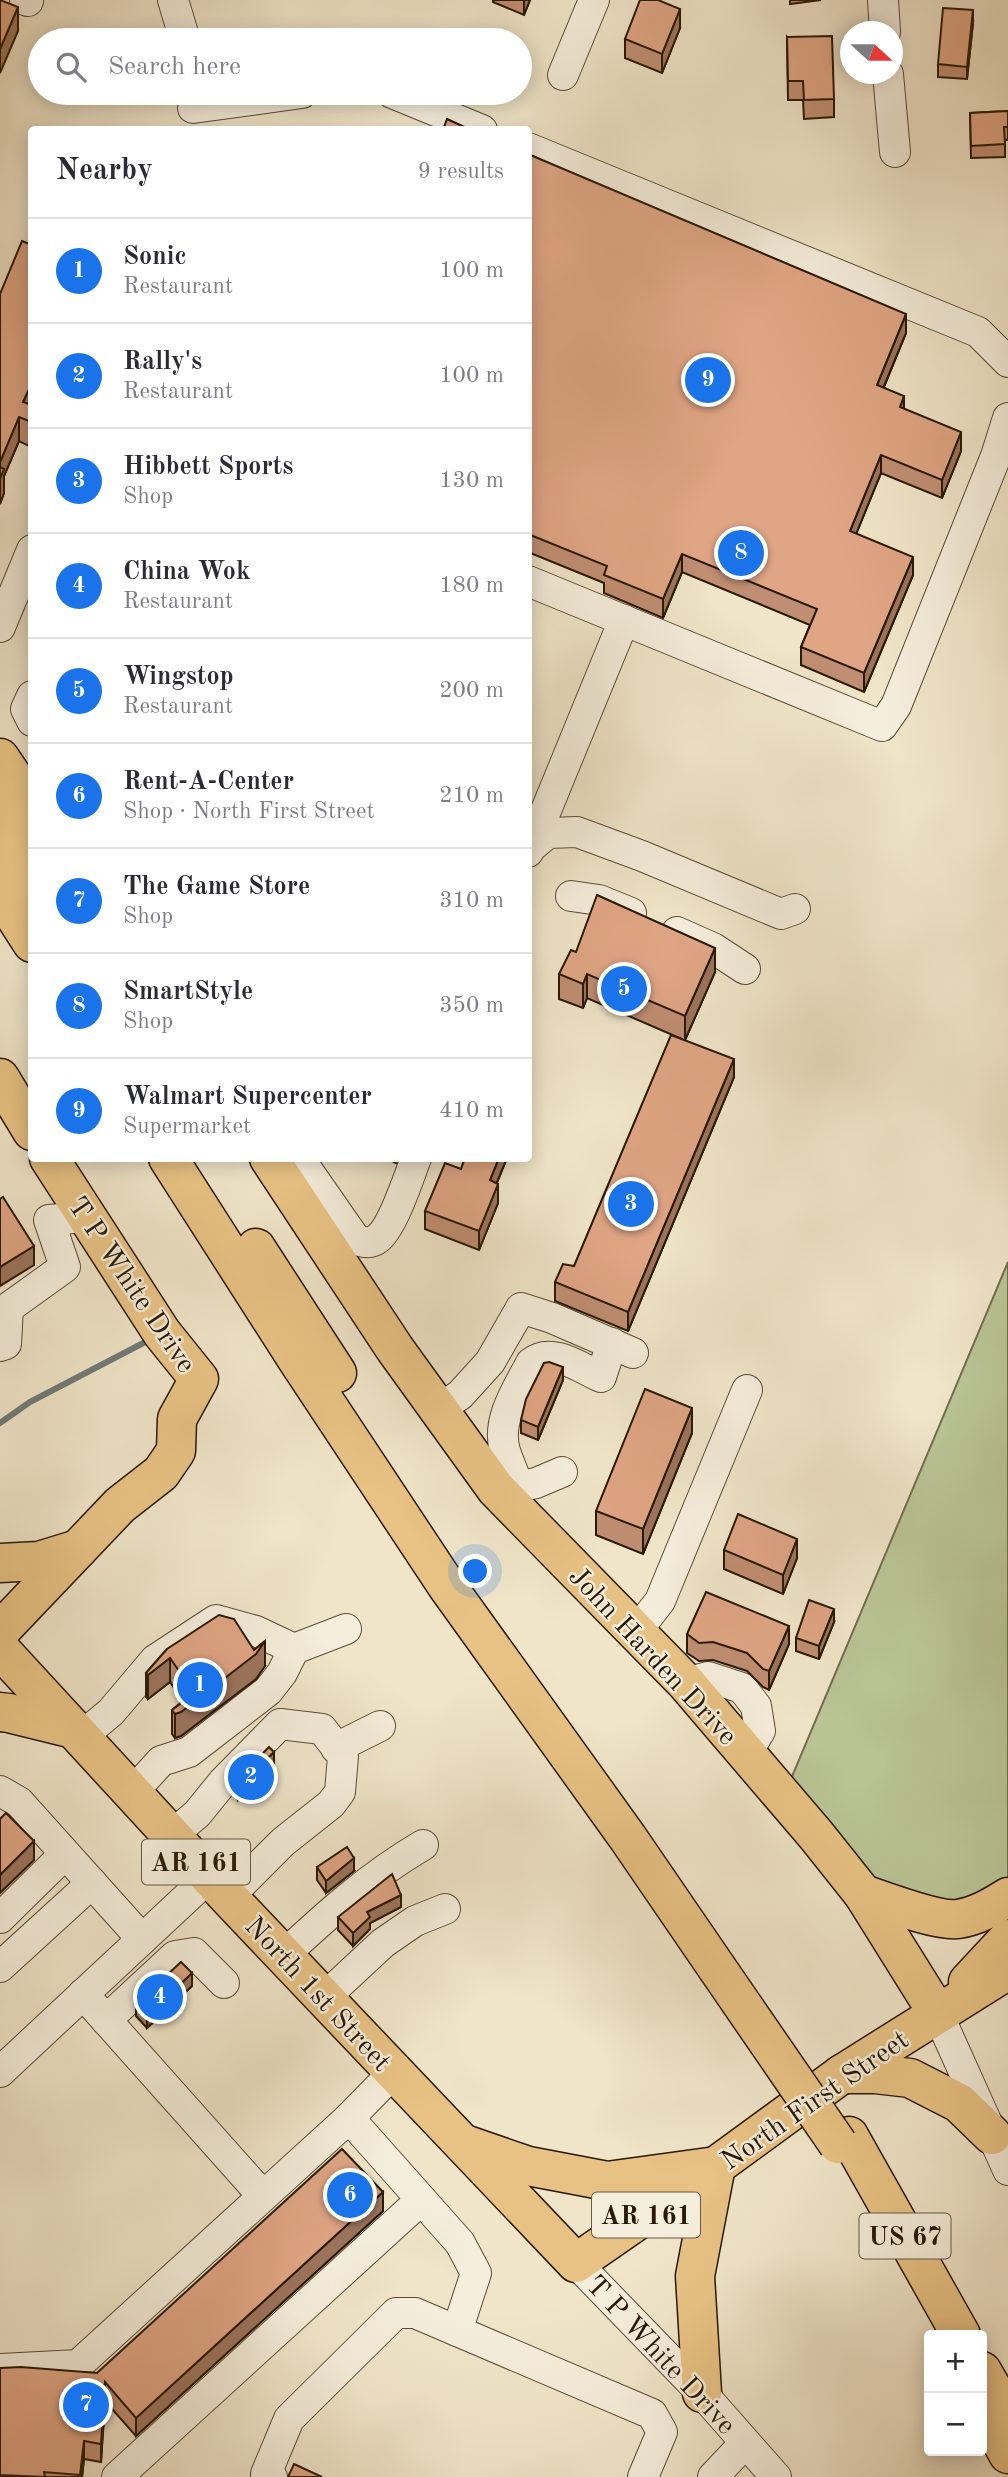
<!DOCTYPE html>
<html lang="en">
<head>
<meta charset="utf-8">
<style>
  :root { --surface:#fff; --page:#f2f2f3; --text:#2b2b33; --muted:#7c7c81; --line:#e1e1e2; --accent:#1a73e8 }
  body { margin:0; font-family:"Old Standard TT",serif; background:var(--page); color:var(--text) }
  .controls { position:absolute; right:21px; bottom:21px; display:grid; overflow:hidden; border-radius:7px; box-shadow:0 4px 18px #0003 }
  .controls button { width:63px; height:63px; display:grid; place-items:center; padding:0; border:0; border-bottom:2px solid var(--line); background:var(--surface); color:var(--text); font:35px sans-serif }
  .compass { position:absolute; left:840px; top:21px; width:63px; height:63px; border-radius:50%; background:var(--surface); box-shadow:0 4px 18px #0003; rotate:111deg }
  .you { position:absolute; left:476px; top:1572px; width:24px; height:24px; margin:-18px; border:5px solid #fff; border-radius:50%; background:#1a73e8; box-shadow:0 0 0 10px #1a73e833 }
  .badge { display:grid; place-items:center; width:46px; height:46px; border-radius:50%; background:var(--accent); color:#fff; font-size:23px; font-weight:700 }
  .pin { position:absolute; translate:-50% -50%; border:4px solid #fff; box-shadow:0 2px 7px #0006 }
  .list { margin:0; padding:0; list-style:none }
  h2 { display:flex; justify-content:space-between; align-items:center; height:91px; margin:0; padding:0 28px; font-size:30px }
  h2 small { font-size:23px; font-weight:400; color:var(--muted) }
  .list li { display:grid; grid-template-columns:46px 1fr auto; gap:21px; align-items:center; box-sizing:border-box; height:105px; padding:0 28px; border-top:2px solid var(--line) }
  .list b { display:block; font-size:26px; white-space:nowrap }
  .list p { margin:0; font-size:23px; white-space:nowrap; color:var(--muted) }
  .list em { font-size:23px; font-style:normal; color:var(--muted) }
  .icon { flex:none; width:38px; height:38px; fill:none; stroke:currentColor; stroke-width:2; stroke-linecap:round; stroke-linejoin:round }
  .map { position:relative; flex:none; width:1008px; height:2477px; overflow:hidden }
  .search { position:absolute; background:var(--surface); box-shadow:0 4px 18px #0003; left:28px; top:28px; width:504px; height:77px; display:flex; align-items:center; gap:18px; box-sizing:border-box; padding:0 24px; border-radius:38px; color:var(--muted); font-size:26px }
  .panel { position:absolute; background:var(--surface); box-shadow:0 4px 18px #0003; left:28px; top:126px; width:504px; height:1036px; border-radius:7px }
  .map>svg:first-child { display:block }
</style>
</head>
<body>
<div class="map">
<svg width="1008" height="2477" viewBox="0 0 1008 2477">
  <rect width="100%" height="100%" fill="#f0e5c9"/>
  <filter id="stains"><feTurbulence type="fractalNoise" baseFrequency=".00286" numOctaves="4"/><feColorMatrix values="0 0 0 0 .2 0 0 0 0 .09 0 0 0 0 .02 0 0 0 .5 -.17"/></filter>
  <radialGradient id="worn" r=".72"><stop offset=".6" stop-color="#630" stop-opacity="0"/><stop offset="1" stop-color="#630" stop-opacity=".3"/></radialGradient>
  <path fill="#bac596" stroke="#716f4e" stroke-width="2" d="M1008,1262V1911L918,1918L783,1798Z"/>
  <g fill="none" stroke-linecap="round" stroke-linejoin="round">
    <path stroke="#707b76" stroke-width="6" d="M0,1423L30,1402L151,1339"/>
    <g stroke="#5a4c37" stroke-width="32">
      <g id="minor">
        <path d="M25,0L28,1"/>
        <path d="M173,0L185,40"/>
        <path d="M883,0L885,32"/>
        <path d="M888,74L895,152"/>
        <path d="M563,75L594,0"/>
        <path d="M392,93L482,130"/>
        <path d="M193,108L302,93"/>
        <path d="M528,148L978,332L1008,362"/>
        <path d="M528,581L882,726L896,706L996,456L1008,418"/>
        <path d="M0,627L32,550"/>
        <path d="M32,696L26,709L32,721"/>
        <path d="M531,847L624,620"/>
        <path d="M528,852L531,847L548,833L577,832L642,856L781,914L795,909"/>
        <path d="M571,896L599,900L631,913"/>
        <path d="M677,932L713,948L745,969"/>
        <path d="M299,1158L356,1240C363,1242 371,1244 377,1239C392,1229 409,1177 416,1158"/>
        <path d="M0,1346L6,1344L8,1308L65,1267L49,1220L86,1217"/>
        <path d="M437,1410L460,1395L490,1362L521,1308L552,1318L633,1353"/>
        <path d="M499,1491L536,1483L562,1472"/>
        <path d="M508,1500L518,1488C515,1474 509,1464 505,1451C496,1420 517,1390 531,1363C552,1346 580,1368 601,1377L612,1343"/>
        <path d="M635,1633L660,1601L747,1390"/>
        <path d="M686,1683L708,1677L742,1688L756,1706L760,1731L746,1754"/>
        <path d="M81,1737L111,1712L155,1660L216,1620L256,1631L294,1649"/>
        <path d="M336,1748L380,1726"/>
        <path d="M0,1791L19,1802L142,1939"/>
        <path d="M132,1793L161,1761L189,1752L268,1691L282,1673L294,1649L346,1629"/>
        <path d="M172,1835L197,1814L223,1782L280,1724L322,1729L343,1756L340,1792L331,1804L283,1842L228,1897"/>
        <path d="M0,1918L65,1854"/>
        <path d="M284,1955C329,1913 369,1877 423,1845"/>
        <path d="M0,1967L92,1883"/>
        <path d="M83,1994L263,2196"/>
        <path d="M325,1997L383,1943L415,1921L445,1909"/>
        <path d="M938,2014L1008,2170"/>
        <path d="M106,2020L175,1956L194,1953L224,1983"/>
        <path d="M0,2072L210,1876"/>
        <path d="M349,2118L460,2243L476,2273L457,2331"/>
        <path d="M576,2263L702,2393L776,2477"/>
        <path d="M0,2369L78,2365L349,2118L394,2072"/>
        <path d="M117,2477L421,2200"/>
        <path d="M272,2477L266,2474L289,2419L396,2313H415L652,2414L662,2432L643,2477"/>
        <path d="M713,2477L745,2443"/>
      </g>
    </g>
    <g stroke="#281906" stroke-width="41">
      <g id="major">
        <path d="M0,758L32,805"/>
        <path d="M0,1078L32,1131"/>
        <path d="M269,1158L395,1349L496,1489L686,1683L816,1835L863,1894L938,2014"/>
        <path d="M0,1563L39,1561L78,1549"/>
        <path d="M0,1631L120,1505L161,1473L176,1451L177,1419L199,1379L162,1333L49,1158"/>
        <path d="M0,1649L228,1897L576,2263L716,2166L842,2074L1008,1970"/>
        <path d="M0,1712L9,1713L74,1729"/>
        <path d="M863,1894C884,1901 938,1922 958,1919C977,1916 992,1907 1008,1897"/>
        <path d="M968,1982L1008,1939"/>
        <path d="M842,2074H875L910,2078L959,2103L992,2135"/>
        <path d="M467,2145L528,2166L607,2181L709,2167"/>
        <path d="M702,2393L695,2276L716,2166"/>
      </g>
    </g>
    <g stroke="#281906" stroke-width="41">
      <g id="highway">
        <path d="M0,798L32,839"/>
        <path d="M0,845L32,895"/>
        <path d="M0,893L32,943"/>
        <path d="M168,1158L298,1361L447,1586L628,1838L717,1968"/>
        <path d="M256,1248L337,1373"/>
        <path d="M849,2136L961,2335"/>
        <path d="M982,2371L1008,2416"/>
        <path d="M982,2405L1008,2454"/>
      </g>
    </g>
    <use href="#minor" stroke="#f5eedc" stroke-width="30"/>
    <use href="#major" stroke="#e8c284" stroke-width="38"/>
    <use href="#highway" stroke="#e8c284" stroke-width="38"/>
    <g stroke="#281906" stroke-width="41" stroke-linecap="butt">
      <path id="highway-bridge" d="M717,1968L838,2144"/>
    </g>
    <use href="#highway-bridge" stroke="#e8c284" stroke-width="38"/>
  </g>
  <g fill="#c08e72" stroke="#281906" stroke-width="2">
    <path d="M493,0H530L524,15L493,2Z"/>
    <path d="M790,0H821L790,4Z"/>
    <path d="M973,23L967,79L938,77V64Z"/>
    <path d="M680,28L662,73L625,58V39Z"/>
    <path d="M787,37L834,99V117L804,119L803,100H788Z"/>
    <path d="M1008,111V140H1005V157L971,158L970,113Z"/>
    <path d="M528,154L906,333L884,387L904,409L961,451L942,498L881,473L856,534L913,575L864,692L801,665V647L810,625L682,572L663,618L604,593V583L528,552Z"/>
    <path d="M32,245L29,446L19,441L4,476V493L0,504V294Z"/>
    <path d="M576,952L715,972L685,1040L734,1077L628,1331L555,1301V1282L574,1266L682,1039L587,998L583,1008L559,999V974Z"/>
    <path d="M386,1158H398L396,1163Z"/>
    <path d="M465,1158H507L497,1183L498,1203L479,1250L425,1229V1211L461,1169Z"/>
    <path d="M563,1380L538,1440L521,1433V1420Z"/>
    <path d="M692,1433L643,1554L596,1535V1511Z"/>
    <path d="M724,1550L797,1558L783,1594L724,1569Z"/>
    <path d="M834,1622L819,1659L796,1651V1638Z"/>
    <path d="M687,1634L789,1644L769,1690L763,1687L747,1671L713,1660L699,1661L687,1653Z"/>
    <path d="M167,1649L265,1666L256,1679L181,1736L175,1738L172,1734V1710L183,1701L170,1682L148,1699L146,1697V1673Z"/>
    <path d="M274,1765L238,1800L234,1796V1783Z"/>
    <path d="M317,1867L354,1871L326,1893L317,1880Z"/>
    <path d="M401,1907L370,1923V1929L353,1946L338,1930V1917Z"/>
    <path d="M192,1986L147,2028L136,2016V2004Z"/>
    <path d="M383,2211L136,2436L105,2401L101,2462L84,2459L82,2477H0V2368L97,2373Z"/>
  </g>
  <g fill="#9c745c" stroke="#281906" stroke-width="2">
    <path d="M524,0H530L524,15Z"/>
    <path d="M18,7V31L0,73V49Z"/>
    <path d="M680,9V28L662,73V54Z"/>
    <path d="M973,10V23L967,79V67Z"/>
    <path d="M906,314V333L877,403V385Z"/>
    <path d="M32,383V407L23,402Z"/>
    <path d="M904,396V414L900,407Z"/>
    <path d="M19,417V441L4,476V493L0,504V462Z"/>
    <path d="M32,417V441L29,446V421Z"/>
    <path d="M961,432V451L942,498V480Z"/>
    <path d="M881,455V473L850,549V531Z"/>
    <path d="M682,554V572L663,618V599Z"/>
    <path d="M913,557V575L864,692V673Z"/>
    <path d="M715,948V972L685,1040V1016Z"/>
    <path d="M587,974V998L583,1008V984Z"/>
    <path d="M734,1059V1077L628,1331V1312Z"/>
    <path d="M499,1158H507L490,1199V1180Z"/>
    <path d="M498,1184V1203L479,1250V1231Z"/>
    <path d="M34,1246V1265L0,1286V1267Z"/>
    <path d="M563,1367V1380L538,1440V1427Z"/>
    <path d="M692,1408V1433L643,1554V1529Z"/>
    <path d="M797,1539V1558L783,1594V1575Z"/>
    <path d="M834,1609V1622L819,1659V1646Z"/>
    <path d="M789,1626V1644L769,1690V1671Z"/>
    <path d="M265,1641V1666L256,1679L181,1736L175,1738V1714Z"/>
    <path d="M170,1658V1682L148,1699V1675Z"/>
    <path d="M274,1752V1765L238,1800V1787Z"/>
    <path d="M34,1841V1860L0,1893V1875Z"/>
    <path d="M354,1858V1871L326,1893V1881Z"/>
    <path d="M401,1895V1907L370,1923V1929L353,1946V1933L367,1912Z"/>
    <path d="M192,1973V1986L147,2028V2016Z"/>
    <path d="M383,2192V2211L136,2436V2418Z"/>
    <path d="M105,2382V2401L101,2462V2444Z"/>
    <path d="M84,2441V2459L82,2477H80Z"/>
  </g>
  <g fill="#dfa584" stroke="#281906" stroke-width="2">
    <path d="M0,0L18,7L0,49Z"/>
    <path d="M640,0H658L680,9L662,54L625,39Z"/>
    <path d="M943,8L973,10L967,67L938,64Z"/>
    <path d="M832,36L834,99L804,100L803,81H788L787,37Z"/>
    <path d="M1008,111V127H1004L1005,144L971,146L970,113Z"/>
    <path d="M447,119L471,130H443Z"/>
    <path d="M528,154L906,314L877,385L904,396L900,407L961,432L942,480L881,455L850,531L913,557L864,673L801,647L817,609L682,554L663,599L604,575L607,566L528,534Z"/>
    <path d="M22,241L32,245V383L23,402L32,405V417L29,421L19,417L0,462V294Z"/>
    <path d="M0,467L4,469L0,479Z"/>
    <path d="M597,895L715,948L685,1016L587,974L583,984L559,974L571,950L576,952Z"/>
    <path d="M671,1035L734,1059L628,1312L555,1282L563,1264L574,1266Z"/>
    <path d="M465,1158H499L490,1180L498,1184L479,1231L425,1211L445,1163L461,1169Z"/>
    <path d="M3,1197L34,1246L0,1267V1199Z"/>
    <path d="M549,1362L563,1367L538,1427L521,1420L526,1399L544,1363Z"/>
    <path d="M645,1389L692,1408L643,1529L596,1511Z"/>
    <path d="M738,1514L797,1539L783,1575L724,1550Z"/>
    <path d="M706,1592L789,1626L769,1671L763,1669L747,1653L713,1642L699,1643L687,1634Z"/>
    <path d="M809,1600L834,1609L819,1646L796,1638Z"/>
    <path d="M219,1615L234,1619L254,1650L265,1641L256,1654L181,1712L175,1714L172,1710L194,1693L170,1658L148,1675L146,1673L167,1649Z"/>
    <path d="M269,1747L274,1752L238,1787L234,1783Z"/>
    <path d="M6,1813L34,1841L0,1875V1819Z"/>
    <path d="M347,1847L354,1858L326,1881L317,1867Z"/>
    <path d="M392,1874L401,1895L367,1912L370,1917L353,1933L338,1917Z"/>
    <path d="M181,1962L192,1973L147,2016L136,2004Z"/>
    <path d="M342,2149L383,2192L136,2418L105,2382L101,2444L84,2441L80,2475L44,2472L45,2477L0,2475V2368L21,2367L97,2373Z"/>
    <path d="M294,2464L322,2477H288Z"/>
  </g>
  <g text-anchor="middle" stroke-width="5" stroke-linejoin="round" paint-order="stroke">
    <g fill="#f5eedc" stroke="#665946" stroke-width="2">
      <rect x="142" y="1839.5" width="108" height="45" rx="5"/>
      <rect x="592" y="2192.5" width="108" height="45" rx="5"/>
      <rect x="859.5" y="2213.5" width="91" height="45" rx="5"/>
    </g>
    <g font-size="26" font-weight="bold" fill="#281906">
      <text x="196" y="1871">AR 161</text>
      <text x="646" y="2224">AR 161</text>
      <text x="905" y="2245">US 67</text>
    </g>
    <g font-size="28" fill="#281906" stroke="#f5eedc">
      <text transform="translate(133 1284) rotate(56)" y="10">T P White Drive</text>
      <text transform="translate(654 1655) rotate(47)" y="10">John Harden Drive</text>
      <text transform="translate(319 1993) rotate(47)" y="10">North 1st Street</text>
      <text transform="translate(814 2099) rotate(-35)" y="10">North First Street</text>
      <text transform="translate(662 2354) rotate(47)" y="10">T P White Drive</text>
    </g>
  </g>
  <rect width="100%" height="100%" filter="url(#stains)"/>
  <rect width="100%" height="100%" fill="url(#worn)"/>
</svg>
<div class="controls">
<button>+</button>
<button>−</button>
</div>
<svg class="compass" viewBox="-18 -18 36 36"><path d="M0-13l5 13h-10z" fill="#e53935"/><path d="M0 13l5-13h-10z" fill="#7c7c81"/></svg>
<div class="you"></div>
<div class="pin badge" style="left:200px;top:1685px">1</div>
<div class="pin badge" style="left:251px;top:1777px">2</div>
<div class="pin badge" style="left:631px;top:1204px">3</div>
<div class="pin badge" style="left:160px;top:1997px">4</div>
<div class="pin badge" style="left:624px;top:989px">5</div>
<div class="pin badge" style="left:350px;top:2195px">6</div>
<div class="pin badge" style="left:86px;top:2405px">7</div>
<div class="pin badge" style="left:741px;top:553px">8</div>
<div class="pin badge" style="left:708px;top:380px">9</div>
<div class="search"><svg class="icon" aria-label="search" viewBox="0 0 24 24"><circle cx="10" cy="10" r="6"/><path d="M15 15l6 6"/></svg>Search here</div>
<section class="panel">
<h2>Nearby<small>9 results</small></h2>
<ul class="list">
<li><span class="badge">1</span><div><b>Sonic</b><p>Restaurant</p></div><em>100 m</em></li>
<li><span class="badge">2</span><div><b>Rally's</b><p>Restaurant</p></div><em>100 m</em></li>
<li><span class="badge">3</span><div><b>Hibbett Sports</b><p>Shop</p></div><em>130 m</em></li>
<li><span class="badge">4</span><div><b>China Wok</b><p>Restaurant</p></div><em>180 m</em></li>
<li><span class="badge">5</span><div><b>Wingstop</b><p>Restaurant</p></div><em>200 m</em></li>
<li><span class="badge">6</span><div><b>Rent-A-Center</b><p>Shop · North First Street</p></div><em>210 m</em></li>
<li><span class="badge">7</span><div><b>The Game Store</b><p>Shop</p></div><em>310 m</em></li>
<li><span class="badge">8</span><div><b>SmartStyle</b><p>Shop</p></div><em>350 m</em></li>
<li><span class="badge">9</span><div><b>Walmart Supercenter</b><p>Supermarket</p></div><em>410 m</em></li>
</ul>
</section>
</div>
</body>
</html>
